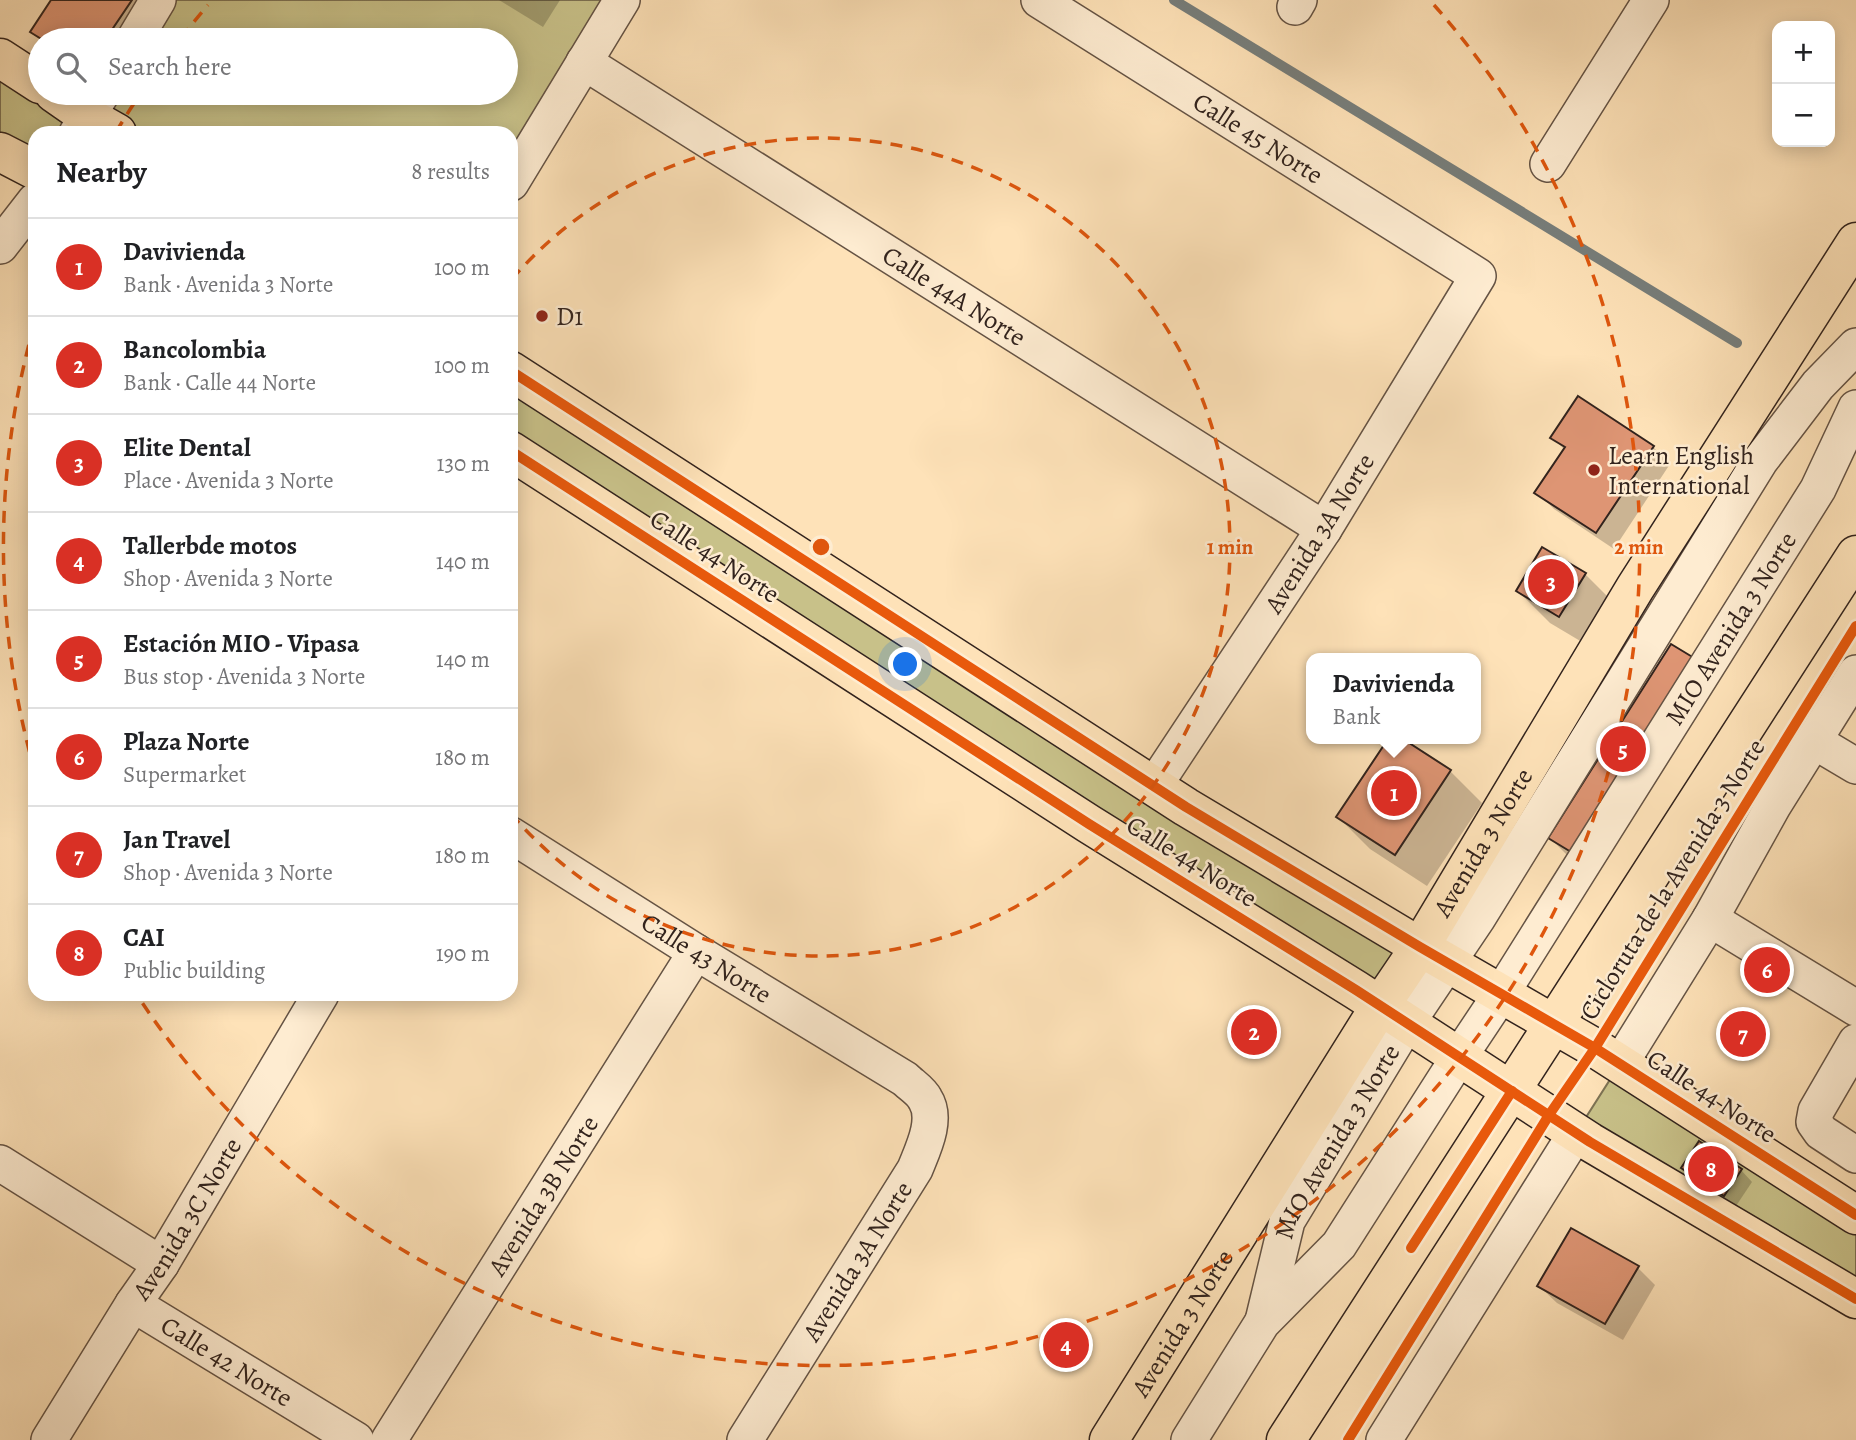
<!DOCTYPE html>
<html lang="en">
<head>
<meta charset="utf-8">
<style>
  :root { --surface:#fff; --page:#f6f6f6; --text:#202124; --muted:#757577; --line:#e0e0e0; --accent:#d93025 }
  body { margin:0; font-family:Alegreya,serif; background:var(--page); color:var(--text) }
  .controls { position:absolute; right:21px; top:21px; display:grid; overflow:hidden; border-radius:14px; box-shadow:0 4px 18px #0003 }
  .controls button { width:63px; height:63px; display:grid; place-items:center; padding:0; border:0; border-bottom:2px solid var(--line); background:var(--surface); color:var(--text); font:35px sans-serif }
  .you { position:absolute; left:906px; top:665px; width:24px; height:24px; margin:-18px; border:5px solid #fff; border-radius:50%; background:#1a73e8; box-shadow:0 0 0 10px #1a73e833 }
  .badge { display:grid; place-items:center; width:46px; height:46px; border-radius:50%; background:var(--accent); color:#fff; font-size:23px; font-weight:700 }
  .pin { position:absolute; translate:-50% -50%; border:4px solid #fff; box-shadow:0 2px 7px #0006 }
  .popup { position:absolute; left:1306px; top:653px; width:175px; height:91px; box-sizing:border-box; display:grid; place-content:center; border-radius:14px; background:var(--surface); filter:drop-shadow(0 2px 5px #0005); font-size:23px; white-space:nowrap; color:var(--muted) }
  .popup b { font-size:26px; color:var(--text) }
  .popup::after { content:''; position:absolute; left:50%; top:100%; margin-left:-14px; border:14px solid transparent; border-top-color:var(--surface) }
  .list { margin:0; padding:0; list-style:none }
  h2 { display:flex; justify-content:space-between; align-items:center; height:91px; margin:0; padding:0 28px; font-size:30px }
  h2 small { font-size:23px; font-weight:400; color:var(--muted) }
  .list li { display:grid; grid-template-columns:46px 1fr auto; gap:21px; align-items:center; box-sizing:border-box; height:98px; padding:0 28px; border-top:2px solid var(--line) }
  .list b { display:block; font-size:26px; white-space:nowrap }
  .list p { margin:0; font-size:23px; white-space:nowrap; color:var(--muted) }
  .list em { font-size:23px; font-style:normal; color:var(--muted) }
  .icon { flex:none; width:38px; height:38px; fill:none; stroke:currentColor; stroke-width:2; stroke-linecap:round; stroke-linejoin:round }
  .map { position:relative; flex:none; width:1856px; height:1440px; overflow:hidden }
  .search { position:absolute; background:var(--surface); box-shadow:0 4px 18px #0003; left:28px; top:28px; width:490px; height:77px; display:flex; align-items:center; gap:18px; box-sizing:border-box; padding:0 24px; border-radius:38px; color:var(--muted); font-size:26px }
  .panel { position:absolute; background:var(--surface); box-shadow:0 4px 18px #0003; left:28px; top:126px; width:490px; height:875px; border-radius:21px }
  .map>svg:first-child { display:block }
</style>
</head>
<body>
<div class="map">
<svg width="1856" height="1440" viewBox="0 0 1856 1440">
  <rect width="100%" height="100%" fill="#fee2b8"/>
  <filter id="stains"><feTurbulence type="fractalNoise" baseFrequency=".00286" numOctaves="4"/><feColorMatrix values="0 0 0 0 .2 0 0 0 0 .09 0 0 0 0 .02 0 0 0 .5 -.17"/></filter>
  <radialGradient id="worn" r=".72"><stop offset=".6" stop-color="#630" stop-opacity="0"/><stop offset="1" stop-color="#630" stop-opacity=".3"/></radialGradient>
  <g fill="#c8c189" stroke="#7d7253" stroke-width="2">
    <path d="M158,0H622L511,183V133H35V170L0,152V58L40,84L102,93H506V40H134Z"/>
    <path d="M511,371L1420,947L1380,1006L511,451Z"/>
    <path d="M1620,1064L1856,1215V1299L1576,1133Z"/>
  </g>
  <g fill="#0003">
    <path d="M53,0H160L134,40H41L32,32Z"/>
    <path d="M499,0H560L543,27Z"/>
    <path d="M1553,438L1653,447L1670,464L1614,549L1554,509L1537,492L1565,450Z"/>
    <path d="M1585,574L1617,606L1592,648L1550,623L1518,591Z"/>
    <path d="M1671,646L1594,871L1567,855L1550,838Z"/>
    <path d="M1390,739H1400L1450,771L1482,803L1427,886L1370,849L1338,817Z"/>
    <path d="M1683,1168L1741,1170L1752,1182L1736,1206L1694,1180Z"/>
    <path d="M1638,1268L1655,1285L1623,1340L1557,1303L1539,1286Z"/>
  </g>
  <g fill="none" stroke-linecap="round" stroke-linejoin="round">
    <path stroke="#777e7b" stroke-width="10" d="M1174,0L1737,343"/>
  </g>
  <g fill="#de9574" stroke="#32231d" stroke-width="2">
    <path d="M51,0H132L105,40H43L30,32Z"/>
    <path d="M1578,396L1654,446L1596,533L1534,493L1565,447L1550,438Z"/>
    <path d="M1542,547L1586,573L1559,617L1516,591Z"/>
    <path d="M1671,644L1699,661L1576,855L1548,838Z"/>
    <path d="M1388,739H1403L1451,770L1395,855L1336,817Z"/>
    <path d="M1699,1141L1742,1169L1724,1196L1681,1168Z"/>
    <path d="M1571,1228L1639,1266L1605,1324L1537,1286Z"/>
  </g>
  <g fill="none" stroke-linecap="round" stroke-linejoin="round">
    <g stroke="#655344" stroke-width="38">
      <g id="minor">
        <path id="s1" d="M1039,0L1478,276L1324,529L1154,786"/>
        <path d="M1295,7L1299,0"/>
        <path d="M134,40L158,0"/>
        <path id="s2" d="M584,62L1324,529"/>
        <path d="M77,133L102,93"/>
        <path d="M1548,164L1651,0"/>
        <path d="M511,183L622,0"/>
        <path d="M0,246L35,201"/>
        <path d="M1814,741L1856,766"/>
        <path id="s3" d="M511,835L696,952L905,1079C911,1085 921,1091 925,1099C938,1119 923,1149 915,1169L745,1440"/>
        <path d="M1710,919L1856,1008"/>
        <path d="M1856,1042L1816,1111L1814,1122L1821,1132L1856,1155"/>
        <path d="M1620,1064L1710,919L1773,806L1856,673"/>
        <path d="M0,1163L161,1264"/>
        <path id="s4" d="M133,1304L356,1440"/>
        <path id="s5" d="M1263,1321L1287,1221L1407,1023L1477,919L1760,461L1818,385L1856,346"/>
        <path id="s6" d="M49,1440L133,1304L161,1264L321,994"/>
        <path id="s7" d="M389,1440L696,952"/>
        <path id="s8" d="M1189,1440L1262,1323L1339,1245L1459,1057L1501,994L1818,489L1856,408"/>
        <path d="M1384,1440L1576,1133"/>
      </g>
    </g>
    <g stroke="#32231d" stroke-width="41">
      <g id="major">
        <path d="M0,58L40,84"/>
        <path d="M54,93L87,116L117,133"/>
        <path d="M0,152L35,170"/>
        <path d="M511,371L1186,807L1420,947L1595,1048L1856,1215"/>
        <path d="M511,451L1089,824L1356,990L1590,1142L1856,1299"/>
        <path id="s9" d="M1109,1440L1380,1006L1420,947L1635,588L1856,242"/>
        <path d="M1286,1440L1856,555"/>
      </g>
    </g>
    <use href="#minor" stroke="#feecd1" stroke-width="35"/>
    <use href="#major" stroke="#fee2b8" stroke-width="38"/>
    <g stroke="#feecd1" stroke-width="15">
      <g id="cycleway">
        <path d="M511,371L1186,807L1420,947L1595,1048L1856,1215"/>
        <path d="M511,451L1089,824L1356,990L1590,1142L1856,1299"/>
        <path d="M1411,1248L1512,1091"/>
        <path d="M1348,1440L1549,1115L1595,1048L1856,626"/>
      </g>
    </g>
    <use href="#cycleway" stroke="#e8590c" stroke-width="10"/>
  </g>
  <g fill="none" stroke="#df560d" stroke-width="3.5" stroke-dasharray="12 9">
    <path d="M512 279A409 409 0 1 1 512 815"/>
    <path d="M35 772A818 818 0 0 1 35 322M116 132A818 818 0 0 1 139 96M181 38A818 818 0 0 1 208 5M1434 5A818 818 0 1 1 139 998"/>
  </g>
  <g fill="#8f2418" stroke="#feecd1" stroke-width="2.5">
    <circle cx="542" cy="316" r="7"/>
    <circle cx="1594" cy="470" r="7"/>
  </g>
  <g text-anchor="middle" stroke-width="5" stroke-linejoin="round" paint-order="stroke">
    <g font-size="26" fill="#32231d" stroke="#feecd1">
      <text dy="9" stroke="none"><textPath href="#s1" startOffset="259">Calle 45 Norte</textPath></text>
      <text dy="9" stroke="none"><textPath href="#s2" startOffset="438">Calle 44A Norte</textPath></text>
      <text transform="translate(1319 533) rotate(-58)" y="9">Avenida 3A Norte</text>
      <text transform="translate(715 556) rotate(33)" y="9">Calle 44 Norte</text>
      <text dy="9" stroke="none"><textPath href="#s8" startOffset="978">MIO Avenida 3 Norte</textPath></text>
      <text dy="9" stroke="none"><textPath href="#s9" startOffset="705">Avenida 3 Norte</textPath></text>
      <text transform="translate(1192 861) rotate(32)" y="9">Calle 44 Norte</text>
      <text transform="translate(1672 879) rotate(-58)" y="9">Cicloruta de la Avenida 3 Norte</text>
      <text dy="9" stroke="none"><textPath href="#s3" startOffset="231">Calle 43 Norte</textPath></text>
      <text transform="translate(1712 1096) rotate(33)" y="9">Calle 44 Norte</text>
      <text dy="9" stroke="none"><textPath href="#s5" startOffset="196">MIO Avenida 3 Norte</textPath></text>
      <text dy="9" stroke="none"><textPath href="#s7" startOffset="289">Avenida 3B Norte</textPath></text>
      <text dy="9" stroke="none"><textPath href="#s6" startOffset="261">Avenida 3C Norte</textPath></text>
      <text transform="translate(857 1261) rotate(-58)" y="9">Avenida 3A Norte</text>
      <text dy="9" stroke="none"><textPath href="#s9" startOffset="138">Avenida 3 Norte</textPath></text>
      <text dy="9" stroke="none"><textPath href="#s4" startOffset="110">Calle 42 Norte</textPath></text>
    </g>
    <g font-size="26" fill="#32231d" stroke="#feecd1" text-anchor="start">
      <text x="556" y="325">D1</text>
      <text x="1608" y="464">Learn English<tspan x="1608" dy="30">International</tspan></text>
    </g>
  </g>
  <circle cx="821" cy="547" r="10" fill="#df560d" stroke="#feecd1" stroke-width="3.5"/>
  <g font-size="21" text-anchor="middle" font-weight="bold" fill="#df560d" stroke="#feecd1" stroke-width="5" stroke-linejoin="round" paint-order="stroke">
    <text x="1230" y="554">1 min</text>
    <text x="1639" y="554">2 min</text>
  </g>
  <rect width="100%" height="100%" filter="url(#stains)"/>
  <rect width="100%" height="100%" fill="url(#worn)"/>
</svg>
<div class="controls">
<button>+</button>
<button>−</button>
</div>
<div class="you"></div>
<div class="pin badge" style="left:1394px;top:793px">1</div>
<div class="popup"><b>Davivienda</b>Bank</div>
<div class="pin badge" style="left:1254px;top:1032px">2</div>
<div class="pin badge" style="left:1551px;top:582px">3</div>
<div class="pin badge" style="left:1066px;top:1345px">4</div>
<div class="pin badge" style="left:1623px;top:749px">5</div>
<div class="pin badge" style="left:1767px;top:970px">6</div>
<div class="pin badge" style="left:1743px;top:1034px">7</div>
<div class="pin badge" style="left:1711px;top:1169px">8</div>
<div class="search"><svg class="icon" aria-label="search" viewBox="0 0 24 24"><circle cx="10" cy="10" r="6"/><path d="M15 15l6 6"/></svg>Search here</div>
<section class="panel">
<h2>Nearby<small>8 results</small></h2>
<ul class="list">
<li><span class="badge">1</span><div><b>Davivienda</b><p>Bank · Avenida 3 Norte</p></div><em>100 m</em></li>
<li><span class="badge">2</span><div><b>Bancolombia</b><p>Bank · Calle 44 Norte</p></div><em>100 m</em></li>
<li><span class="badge">3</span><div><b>Elite Dental</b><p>Place · Avenida 3 Norte</p></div><em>130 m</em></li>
<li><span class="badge">4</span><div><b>Tallerbde motos</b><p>Shop · Avenida 3 Norte</p></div><em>140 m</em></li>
<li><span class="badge">5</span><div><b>Estación MIO - Vipasa</b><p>Bus stop · Avenida 3 Norte</p></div><em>140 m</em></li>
<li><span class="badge">6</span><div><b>Plaza Norte</b><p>Supermarket</p></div><em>180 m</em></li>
<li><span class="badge">7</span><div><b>Jan Travel</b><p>Shop · Avenida 3 Norte</p></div><em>180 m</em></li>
<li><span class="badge">8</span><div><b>CAI</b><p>Public building</p></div><em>190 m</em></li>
</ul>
</section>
</div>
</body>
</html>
